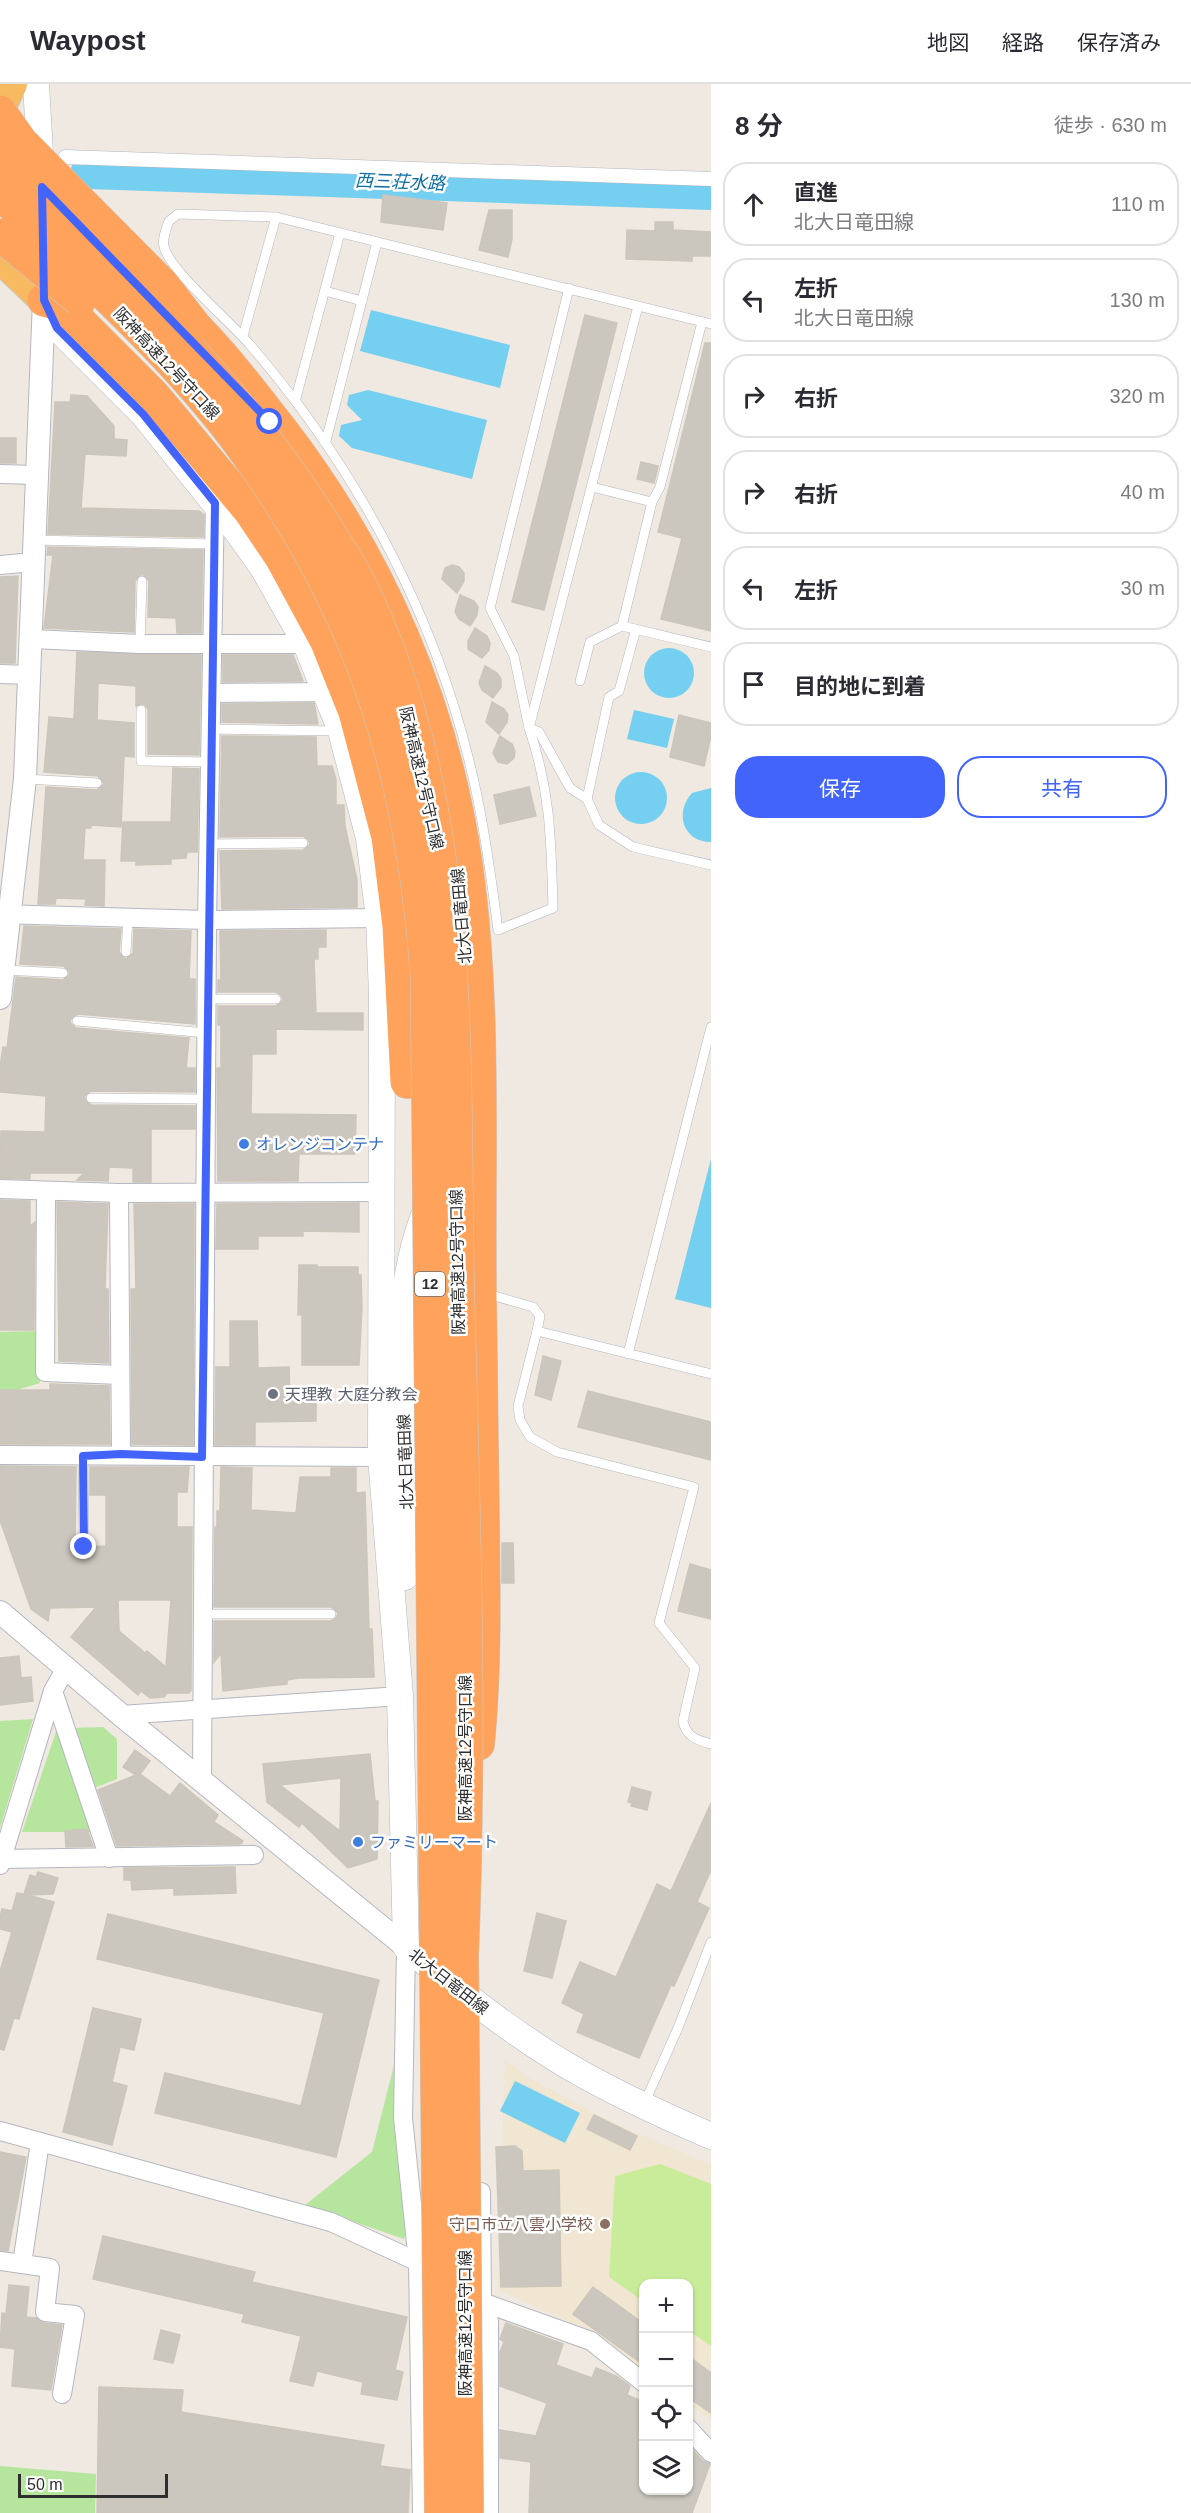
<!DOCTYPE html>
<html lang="ja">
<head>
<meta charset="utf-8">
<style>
  :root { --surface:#fff; --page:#f2f2f3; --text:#2b2b33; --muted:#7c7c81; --line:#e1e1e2; --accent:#4264fb }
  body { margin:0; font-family:Helvetica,"Noto Sans JP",sans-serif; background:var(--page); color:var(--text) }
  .controls { position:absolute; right:18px; bottom:18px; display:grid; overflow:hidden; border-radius:12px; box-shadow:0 2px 4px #0004 }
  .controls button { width:54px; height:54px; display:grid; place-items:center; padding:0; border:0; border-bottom:2px solid var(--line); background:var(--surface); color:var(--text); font:30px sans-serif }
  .scale { position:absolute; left:18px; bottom:15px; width:150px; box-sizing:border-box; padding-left:6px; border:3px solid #2e2e2e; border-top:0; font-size:16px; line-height:21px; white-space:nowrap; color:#2e2e2e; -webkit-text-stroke:4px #fff; paint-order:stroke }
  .stop { position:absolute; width:18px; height:18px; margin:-14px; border:4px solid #4264fb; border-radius:50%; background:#fff }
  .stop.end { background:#4264fb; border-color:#fff; box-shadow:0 2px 6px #0008 }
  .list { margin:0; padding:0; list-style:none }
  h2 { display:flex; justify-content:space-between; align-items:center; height:78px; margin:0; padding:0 24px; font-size:26px }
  h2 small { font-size:20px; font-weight:400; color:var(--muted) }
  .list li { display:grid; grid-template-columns:39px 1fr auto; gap:18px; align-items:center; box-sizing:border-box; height:84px; margin:0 12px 12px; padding:0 12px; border:2px solid var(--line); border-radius:24px }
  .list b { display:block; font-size:22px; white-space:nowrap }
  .list p { margin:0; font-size:20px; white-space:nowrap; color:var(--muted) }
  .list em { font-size:20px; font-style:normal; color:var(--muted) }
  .actions { display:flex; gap:12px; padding:18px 24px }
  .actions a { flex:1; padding:14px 0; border:2px solid var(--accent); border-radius:24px; text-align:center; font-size:21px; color:var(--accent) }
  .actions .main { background:var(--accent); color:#fff }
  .icon { flex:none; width:33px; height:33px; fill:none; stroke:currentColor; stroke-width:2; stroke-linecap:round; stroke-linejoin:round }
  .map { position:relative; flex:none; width:711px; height:2429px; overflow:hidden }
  header { display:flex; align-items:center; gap:36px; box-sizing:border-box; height:84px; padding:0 30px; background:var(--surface); border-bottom:2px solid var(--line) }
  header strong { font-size:28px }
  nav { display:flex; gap:33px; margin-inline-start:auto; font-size:21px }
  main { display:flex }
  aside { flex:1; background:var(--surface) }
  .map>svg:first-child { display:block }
</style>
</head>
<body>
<header>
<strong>Waypost</strong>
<nav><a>地図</a><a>経路</a><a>保存済み</a></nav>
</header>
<main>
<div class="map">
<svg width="711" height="2429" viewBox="0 0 711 2429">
  <rect width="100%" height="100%" fill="#efe9e1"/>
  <path fill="#f0e6d1" d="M505,1976L528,1993L611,2038L711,2081V2336L689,2320L688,2200H644L643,2289L574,2240L498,2206Z"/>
  <g fill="#b6e59e">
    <path d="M39,1247L40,1299L0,1311V1248Z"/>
    <path d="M33,1635L0,1744V1637Z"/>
    <path d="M60,1636L92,1748H22Z"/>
    <path d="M103,1643L117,1655V1695L89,1706L68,1644Z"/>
    <path d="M395,1977L408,2143L404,2155L305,2121L372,2068Z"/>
    <path d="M0,2382L96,2390L95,2429H0Z"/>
  </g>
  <path fill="#c9ec9a" d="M660,2080L711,2100V2262L689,2247L688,2200H644L643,2217L609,2193L615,2092Z"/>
  <g fill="#75cff0">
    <path d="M371,226L510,261L500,304L360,267Z"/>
    <path d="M368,306L487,336L472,395L352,364L339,352L341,341L362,336L347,321L349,311Z"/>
    <circle cx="669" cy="589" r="25"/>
    <path d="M634,626L674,635L667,664L627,655Z"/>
    <circle cx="641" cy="714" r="26"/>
    <path d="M711,704V758C683,758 674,729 692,709Z"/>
    <path d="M711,1075V1224L675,1215Z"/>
    <path d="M515,1997L580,2029L565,2059L500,2027Z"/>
  </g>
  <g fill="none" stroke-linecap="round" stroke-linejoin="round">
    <path stroke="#75cff0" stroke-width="36" d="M89,87L711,108"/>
  </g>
  <g fill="#cbc7bf" stroke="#cbc5ba" stroke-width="1.5" fill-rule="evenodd">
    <path d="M383,111L447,119L443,146L381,138Z"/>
    <path d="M489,126H512V155L508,173L479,166Z"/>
    <path d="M655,138H673V146L711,148V172H692V177L626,175L627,146L655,147Z"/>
    <path d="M585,231L617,239L544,526L512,518Z"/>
    <path d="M705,259H711V547L661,535L682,454L658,448Z"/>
    <path d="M71,311L87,312L114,342V355L127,356L126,372L85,370L81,424L199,427L204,431L203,453L48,450L55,318H70Z"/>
    <rect x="0" y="354" width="16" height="25"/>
    <path d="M641,378L658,382L654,399L637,395Z"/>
    <path d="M48,463L203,466L201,549H177L176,534L148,533L149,497L142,490L135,497L134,548L44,544L53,471H47Z"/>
    <path d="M452,481L459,483L464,489V497L457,509L442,495L445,484Z"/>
    <path d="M18,492L15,579H0V493Z"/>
    <path d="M460,511L474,517L478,523L477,531L470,542L459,535L455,528Z"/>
    <path d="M475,544L487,552L490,559L489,566L482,574L468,565V557Z"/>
    <path d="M77,568L201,571L199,671L148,670V625L144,620L136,622V602L98,599L97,636L134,639V673L124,672L121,743L91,741V744H85L83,776H105L104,822L85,821L86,815L56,814L55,820H38L46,703L97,706L104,700L98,692L44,688L49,633L74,635Z"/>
    <path d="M223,571H293L303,597L223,598Z"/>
    <path d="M485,582L497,589L501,595V603L493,614L482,606L479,599Z"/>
    <path d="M492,618L504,625L508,631L507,638L499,650L486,638Z"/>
    <path d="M314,619L318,640L222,638V620Z"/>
    <path d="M679,631L711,639V652L704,682L670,673Z"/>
    <path d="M222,652L316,653L317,682H332L336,696V721H344L345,742L357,796V823L222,825L220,767L303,766L310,760L308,755L303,752L220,753Z"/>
    <path d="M500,652L512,660L515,667L514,674L507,680L498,678L493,669Z"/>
    <path d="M173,684L199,685L197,768H187L186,774L171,775V780L136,781V777H121L123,738H171Z"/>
    <path d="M529,703L536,732L500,740L494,711Z"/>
    <path d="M24,842L121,845L119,868L126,875L133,869L134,845L191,847L189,895H195V940L78,930L70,936L71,940L76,944L189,954L186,984H195V1008L91,1007L84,1013L91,1021L195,1022V1045H151V1098H133V1084L109,1083L108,1097L77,1096L84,1089H30V1095L0,1094L1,1047L45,1048L46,1012L0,1008V984L3,963L7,964L16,893L63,896L70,890L64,882L20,880Z"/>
    <path d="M326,846V863H318V875H314L316,929H363V946L276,945V970H252L251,1030L356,1031L355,1070H299L298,1097H218L217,984H221V941H218V922H276L283,916L281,911L276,908H218V896H221L220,847Z"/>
    <path d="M0,1116L30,1117V1142L35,1138L34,1246H0Z"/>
    <path d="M57,1118L108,1120L105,1205H108L109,1279L59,1277Z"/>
    <path d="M359,1119V1148L303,1147V1152H258V1165H216L217,1120Z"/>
    <path d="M134,1120H194L193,1361L132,1360L131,1205H136Z"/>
    <path d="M299,1181H317V1183H358V1191H361L362,1223L359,1281H302V1231H298Z"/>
    <path d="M230,1237H257L258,1284L289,1283L290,1315L316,1314V1337L255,1338V1361H215L216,1283H230Z"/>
    <path d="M543,1272L561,1277L551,1316L535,1311Z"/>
    <path d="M50,1300L109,1302L110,1360H0V1306H50Z"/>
    <path d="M588,1307L711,1338V1376L578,1343Z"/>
    <path d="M0,1382L76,1383L75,1463L83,1470L88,1468L91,1463L106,1462V1411H90V1383H189L187,1408H177V1443H192L191,1606L189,1609H167L164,1613L150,1614L141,1607L138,1611L71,1553L96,1523L50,1524L48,1537L31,1525L0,1436ZM118,1516H171L166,1583L147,1567L145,1569L119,1547Z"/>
    <path d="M221,1383L252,1384L251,1426L296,1429L300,1393H331V1384H356V1409L365,1408L369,1545H372L374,1593L299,1594L287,1596V1600L223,1607L221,1569L214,1578V1537H331L336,1534L338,1529L331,1523H214L215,1443H217V1427H220Z"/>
    <path d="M502,1459H513L514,1499H502Z"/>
    <path d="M690,1480L711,1486V1535L678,1527Z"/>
    <path d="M19,1572L21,1594L31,1593L33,1617L0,1621V1574Z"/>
    <path d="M135,1666L150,1677L140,1690L170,1712L180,1699L218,1731L214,1738L243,1757L241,1760L117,1762L98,1706L136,1691L123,1683Z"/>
    <path d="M370,1670L375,1717H378L377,1775L348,1784L302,1739L299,1743L267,1718L263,1680ZM341,1694L340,1747L280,1701Z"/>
    <path d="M632,1703L651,1708L647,1726L631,1722L632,1719L628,1718Z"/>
    <path d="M711,1719V1786L697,1818L709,1824L674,1902L671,1901L639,1974L577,1948L584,1930L562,1919L580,1878L616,1893L657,1800L671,1807Z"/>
    <path d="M87,1745L93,1762L66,1763L65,1747Z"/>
    <path d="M235,1783L236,1809L174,1811V1804L132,1806L131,1796H124V1784Z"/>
    <path d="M38,1788L58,1794L53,1810L27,1811L54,1818L19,1935L14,1934L4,1966L0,1965V1887L12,1848L0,1845V1833L2,1825L12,1827L17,1809L24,1810L30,1791L36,1793Z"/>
    <path d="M537,1829L566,1837L552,1894L524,1887Z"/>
    <path d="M108,1830L379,1896L336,2073L155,2029L165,1989L301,2022L324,1929L97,1875Z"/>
    <path d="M93,1924L141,1935L134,1966L120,1963L112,1998L127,2002L112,2061L63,2048Z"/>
    <path d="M594,2031L637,2052L630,2066L587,2045Z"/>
    <path d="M515,2062L522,2067L523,2087L559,2086L561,2202L501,2203L496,2063Z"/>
    <path d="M0,2068L26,2073L8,2167L0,2166Z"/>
    <path d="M103,2152L255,2188L252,2198L407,2233L395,2286L403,2288L397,2316L361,2310L363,2298L317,2287L313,2302L290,2297L301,2252L242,2238L244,2230L93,2195Z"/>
    <path d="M9,2201L29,2203L26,2233L36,2234L44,2239L62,2241L51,2306L12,2302L15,2265L0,2263L2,2229L6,2230Z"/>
    <path d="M593,2203L644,2240V2281L573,2230Z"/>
    <path d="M506,2239L563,2260L556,2281L592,2294L596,2284L616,2292L630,2302L627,2311L644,2318V2406H688V2361L703,2377L710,2380L692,2429H529L531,2378L500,2374V2346L536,2352L547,2319L500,2302V2268L504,2258L500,2255Z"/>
    <path d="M161,2246L180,2251L173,2279L154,2275Z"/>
    <path d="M688,2272L711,2289V2329L688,2313Z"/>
    <path d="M99,2303L183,2306L181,2328L384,2361L380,2382L410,2386L408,2429H97Z"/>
  </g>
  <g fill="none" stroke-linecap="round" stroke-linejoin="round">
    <g stroke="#b4b7c1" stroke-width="10">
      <g id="service">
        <path d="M569,204L490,524L514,572L529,644L539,648L570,704L587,715L599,741L633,763L711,781"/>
        <path d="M325,207L362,217"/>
        <path d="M638,222L529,644C551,709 551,757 553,824L498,846C492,799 486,753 476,707C441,541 361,390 251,262C232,239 171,188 164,163C162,155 166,145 169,137L178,130L276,133L711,240"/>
        <path d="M243,252L276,133"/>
        <path d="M296,314L340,149"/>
        <path d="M326,357L377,158"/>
        <path d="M592,403L652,418"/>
        <path d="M34,456L214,460"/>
        <path d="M622,542L652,418L660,403L702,238"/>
        <path d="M140,560L142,497"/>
        <path d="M580,597L590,558L622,542L711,563"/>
        <path d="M141,626V677L211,678"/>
        <path d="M211,645L338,647"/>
        <path d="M25,695L97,699"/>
        <path d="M587,715L609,613L619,607L636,545"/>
        <path d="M209,760L303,759"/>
        <path d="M126,868L128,834"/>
        <path d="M4,886L63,889"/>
        <path d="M207,915H276"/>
        <path d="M77,937L206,949"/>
        <path d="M91,1014L206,1015"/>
        <path d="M491,1211L533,1223L540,1232L537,1247L711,1290"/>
        <path d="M537,1247L518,1322L520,1336L530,1353L557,1368L694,1403L659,1539L695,1584L683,1637C686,1653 697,1656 711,1660"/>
        <path d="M628,1270L711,943"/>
        <path d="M83,1372L84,1463"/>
        <path d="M203,1530H331"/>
        <path d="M644,2020L678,1944L711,1858"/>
      </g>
    </g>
    <g stroke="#b4b7c1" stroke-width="15">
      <path id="pedestrian" d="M65,73L711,95"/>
    </g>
    <g stroke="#b4b7c1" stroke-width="20">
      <g id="minor">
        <path d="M0,390L36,391"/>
        <path d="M0,481L33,478"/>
        <path d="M32,555L140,560H306"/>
        <path d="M0,590L30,591"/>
        <path d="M212,609L326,608"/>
        <path d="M0,830L207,836L379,834"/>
        <path d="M0,1105L119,1109L381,1108"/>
        <path d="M46,1108L45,1288L120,1291"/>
        <path d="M119,1109L121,1370"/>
        <path d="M0,1371L381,1373"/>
        <path d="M53,1607L109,1774"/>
        <path d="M121,1631L400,1612"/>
        <path d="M202,1696L207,836L215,419"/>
        <path d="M0,1775L254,1771"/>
        <path d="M0,1781L53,1607L67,1582"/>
        <path d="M406,1863L403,2034L418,2178L422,2429"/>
        <path d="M0,2047L331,2138L418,2178L482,2218L591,2257L644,2299"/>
        <path d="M481,2108L482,2218L489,2237V2429"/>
        <path d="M0,2177L22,2180L40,2058"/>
        <path d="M22,2180L50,2184L45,2228L75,2231L62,2310"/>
        <path d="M688,2344L711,2369"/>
      </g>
    </g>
    <g stroke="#b4b7c1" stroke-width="24">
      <g id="tertiary">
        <path d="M0,914L25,695L44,216"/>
        <path d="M0,1528L121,1631L406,1863"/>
      </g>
    </g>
    <g stroke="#b4b7c1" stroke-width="27">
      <g id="secondary">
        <path d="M36,0L41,87"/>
        <path d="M41,204L57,244L143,330L236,446L263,484L306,560L341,647L369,754L379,834L382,910L381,1373L400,1612L406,1863C458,1905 510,1948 568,1982C614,2009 662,2031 711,2052"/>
        <path d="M405,1493C407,1444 406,1396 404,1347C401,1273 397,1204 423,1134"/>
      </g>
    </g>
    <g stroke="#c9c9c9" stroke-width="32">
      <g id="trunk">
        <path d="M0,24L12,0"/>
        <path d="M0,174L44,216"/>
      </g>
    </g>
    <g stroke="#c9c9c9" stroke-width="34">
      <g id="motorway">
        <path d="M44,216L63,221L154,312L250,427L281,473L327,558L355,628L388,753L399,842L407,998"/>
        <path d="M172,221C214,257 249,305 283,348C380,475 443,621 466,780C486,920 478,1074 480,1216C481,1292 482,1369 483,1445C484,1517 485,1588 478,1660"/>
      </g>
    </g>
    <use href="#service" stroke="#fff" stroke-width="9"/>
    <use href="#pedestrian" stroke="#fff" stroke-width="14"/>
    <use href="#minor" stroke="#fff" stroke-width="18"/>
    <use href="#tertiary" stroke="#fff" stroke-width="22"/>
    <use href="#secondary" stroke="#fff" stroke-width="26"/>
    <use href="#trunk" stroke="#f8ba60" stroke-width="30"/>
    <use href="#motorway" stroke="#ffa35c" stroke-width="33"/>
    <g stroke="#c9c9c9" stroke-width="34" stroke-linecap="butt">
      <g id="motorway-bridge">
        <path d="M0,28L21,58L162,200L194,241"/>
        <path d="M0,73C118,191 241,304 328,447C338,464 350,480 358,497C470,720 452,975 458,1217C464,1435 471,1654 462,1872L467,2429"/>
        <path d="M0,109C80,188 169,265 237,356C362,524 412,685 427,892L441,2429"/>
        <path d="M0,151L80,216"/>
      </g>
    </g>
    <use href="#motorway-bridge" stroke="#ffa35c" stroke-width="33"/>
  </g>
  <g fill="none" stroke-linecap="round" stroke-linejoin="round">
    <path stroke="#4264fb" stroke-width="8" d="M84,1463L83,1372L121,1370L202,1373L215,419L143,330L57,244L44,216L42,103L270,338"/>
  </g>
  <g fill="#3f7fe0" stroke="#fff" stroke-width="2">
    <circle cx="244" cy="1060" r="6"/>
    <circle cx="358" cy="1758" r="6"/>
  </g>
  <circle fill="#6b7280" stroke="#fff" stroke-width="2" cx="273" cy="1310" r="6"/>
  <circle fill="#8d6e63" stroke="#fff" stroke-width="2" cx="605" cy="2140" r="6"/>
  <g text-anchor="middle" stroke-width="5" stroke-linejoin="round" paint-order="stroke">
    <rect fill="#fff" stroke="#6d6d6d" stroke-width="1.5" x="415" y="1188" width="30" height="24" rx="4.5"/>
    <g font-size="15" font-weight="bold" fill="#2e2e2e">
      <text x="430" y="1205">12</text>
    </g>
    <g font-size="16" fill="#2e2e2e" stroke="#fff">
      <text transform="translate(167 279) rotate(47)" y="6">阪神高速12号守口線</text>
      <text transform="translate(422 694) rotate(77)" y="6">阪神高速12号守口線</text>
      <text transform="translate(461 832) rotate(-95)" y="6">北大日竜田線</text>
      <text transform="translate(457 1178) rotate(-91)" y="6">阪神高速12号守口線</text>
      <text transform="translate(405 1378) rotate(-92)" y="6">北大日竜田線</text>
      <text transform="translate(465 1664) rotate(-90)" y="6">阪神高速12号守口線</text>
      <text transform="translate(449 1897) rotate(38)" y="6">北大日竜田線</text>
      <text transform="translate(465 2239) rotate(-90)" y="6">阪神高速12号守口線</text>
    </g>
    <g font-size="16" fill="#366cbe" stroke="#fff" text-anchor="start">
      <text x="256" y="1066">オレンジコンテナ</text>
      <text x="370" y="1764">ファミリーマート</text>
    </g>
    <g font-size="16" fill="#5b616d" stroke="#fff" text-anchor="start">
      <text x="285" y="1316">天理教 大庭分教会</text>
    </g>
    <g font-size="16" fill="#785e54" stroke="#fff" text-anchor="end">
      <text x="593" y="2146">守口市立八雲小学校</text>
    </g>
    <g font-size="18" font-style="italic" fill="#0d6fa3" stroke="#fff">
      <text transform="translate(400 98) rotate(2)" y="6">西三荘水路</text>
    </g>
  </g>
</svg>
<div class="controls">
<button>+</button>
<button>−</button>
<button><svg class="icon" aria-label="locate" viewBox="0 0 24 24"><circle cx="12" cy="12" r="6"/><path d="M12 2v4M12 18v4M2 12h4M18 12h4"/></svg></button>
<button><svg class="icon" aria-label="layers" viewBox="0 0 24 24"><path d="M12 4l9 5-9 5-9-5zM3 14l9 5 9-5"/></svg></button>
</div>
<div class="scale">50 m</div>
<div class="stop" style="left:270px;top:338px"></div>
<div class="stop end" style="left:84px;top:1463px"></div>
</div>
<aside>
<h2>8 分<small>徒歩 · 630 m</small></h2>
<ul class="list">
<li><svg class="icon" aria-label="ahead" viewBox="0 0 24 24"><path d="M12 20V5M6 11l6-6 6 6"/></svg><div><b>直進</b><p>北大日竜田線</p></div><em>110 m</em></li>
<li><svg class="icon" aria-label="left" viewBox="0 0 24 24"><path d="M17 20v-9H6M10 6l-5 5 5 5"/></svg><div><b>左折</b><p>北大日竜田線</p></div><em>130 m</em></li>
<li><svg class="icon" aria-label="right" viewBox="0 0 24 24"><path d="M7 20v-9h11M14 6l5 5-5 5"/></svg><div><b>右折</b></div><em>320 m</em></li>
<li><svg class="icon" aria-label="right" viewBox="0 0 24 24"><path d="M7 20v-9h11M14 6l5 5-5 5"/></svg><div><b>右折</b></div><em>40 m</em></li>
<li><svg class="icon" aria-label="left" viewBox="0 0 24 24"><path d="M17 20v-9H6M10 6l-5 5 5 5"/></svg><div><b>左折</b></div><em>30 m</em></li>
<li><svg class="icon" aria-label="arrive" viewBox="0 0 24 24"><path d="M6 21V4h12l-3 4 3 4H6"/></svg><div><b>目的地に到着</b></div></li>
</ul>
<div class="actions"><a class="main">保存</a><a>共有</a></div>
</aside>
</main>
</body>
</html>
